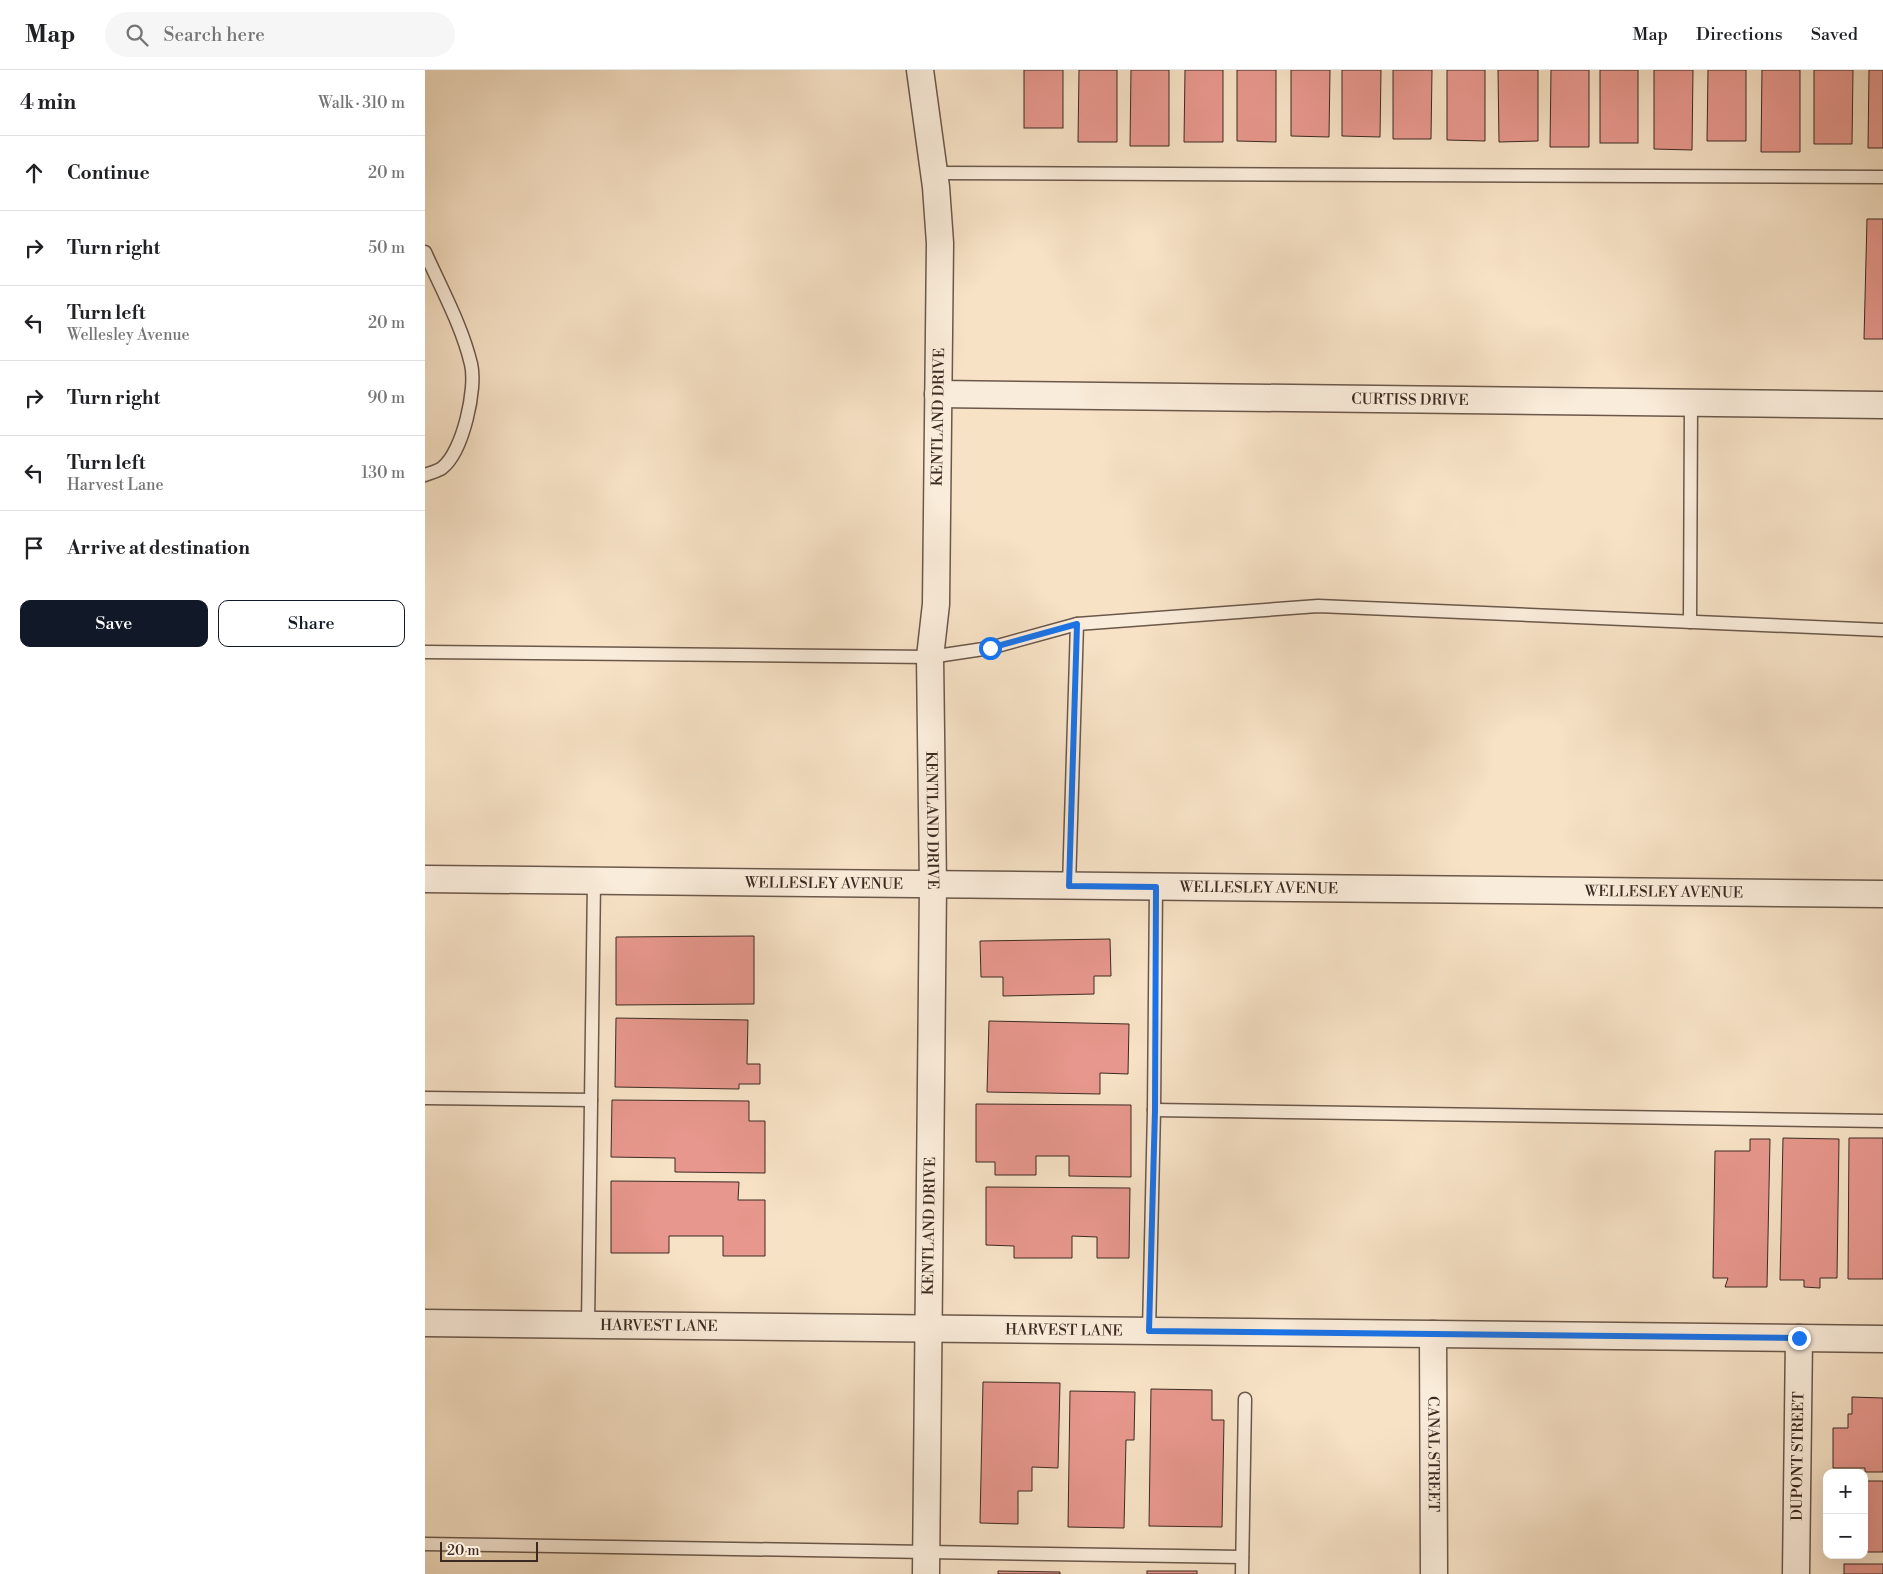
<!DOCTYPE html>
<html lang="en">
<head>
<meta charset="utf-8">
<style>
  :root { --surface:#fff; --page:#f6f6f6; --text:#202124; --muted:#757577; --line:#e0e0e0; --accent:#111827 }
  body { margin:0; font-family:"Libre Bodoni",serif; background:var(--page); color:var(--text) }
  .controls { position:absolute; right:15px; bottom:15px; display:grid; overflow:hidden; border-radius:10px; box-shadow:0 5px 20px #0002 }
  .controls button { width:45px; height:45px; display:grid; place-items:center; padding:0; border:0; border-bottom:1px solid var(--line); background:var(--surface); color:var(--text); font:25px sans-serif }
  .scale { position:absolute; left:15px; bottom:12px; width:98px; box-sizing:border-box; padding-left:5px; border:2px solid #3c2a22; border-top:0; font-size:14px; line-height:18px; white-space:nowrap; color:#3c2a22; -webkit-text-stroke:4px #faecda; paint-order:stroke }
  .stop { position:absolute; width:15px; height:15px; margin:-11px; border:4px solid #1a73e8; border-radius:50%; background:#fff }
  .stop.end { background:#1a73e8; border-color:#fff; box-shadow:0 1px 5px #0008 }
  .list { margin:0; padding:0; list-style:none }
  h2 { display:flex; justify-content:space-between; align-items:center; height:65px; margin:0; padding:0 20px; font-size:21px }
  h2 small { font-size:16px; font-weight:400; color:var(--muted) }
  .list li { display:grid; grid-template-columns:32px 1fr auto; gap:15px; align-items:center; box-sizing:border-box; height:75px; padding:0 20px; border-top:1px solid var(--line) }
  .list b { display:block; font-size:19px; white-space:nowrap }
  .list p { margin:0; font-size:16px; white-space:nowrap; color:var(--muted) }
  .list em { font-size:16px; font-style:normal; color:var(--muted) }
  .actions { display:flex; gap:10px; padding:15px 20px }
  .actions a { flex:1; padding:11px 0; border:1px solid var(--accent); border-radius:10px; text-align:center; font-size:18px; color:var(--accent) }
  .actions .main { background:var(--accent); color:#fff }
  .icon { flex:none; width:28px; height:28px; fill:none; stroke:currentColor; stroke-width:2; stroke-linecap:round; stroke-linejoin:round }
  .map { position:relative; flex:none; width:1458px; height:1504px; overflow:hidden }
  header { display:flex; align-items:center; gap:30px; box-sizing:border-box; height:70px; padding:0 25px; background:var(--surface); border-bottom:1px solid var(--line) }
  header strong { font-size:24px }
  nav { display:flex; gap:28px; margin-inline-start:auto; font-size:18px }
  .search { width:350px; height:45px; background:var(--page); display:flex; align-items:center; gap:12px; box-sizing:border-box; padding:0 18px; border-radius:28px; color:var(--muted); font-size:19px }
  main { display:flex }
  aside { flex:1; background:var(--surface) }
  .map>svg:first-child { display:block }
</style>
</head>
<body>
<header>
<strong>Map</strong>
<div class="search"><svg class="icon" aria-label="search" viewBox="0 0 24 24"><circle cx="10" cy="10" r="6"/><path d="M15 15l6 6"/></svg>Search here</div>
<nav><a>Map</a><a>Directions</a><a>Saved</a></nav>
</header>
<main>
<aside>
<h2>4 min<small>Walk · 310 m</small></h2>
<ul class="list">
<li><svg class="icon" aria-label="ahead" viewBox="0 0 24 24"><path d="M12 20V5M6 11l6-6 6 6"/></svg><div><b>Continue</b></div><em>20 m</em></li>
<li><svg class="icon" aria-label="right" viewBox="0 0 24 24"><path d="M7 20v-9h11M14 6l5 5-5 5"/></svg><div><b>Turn right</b></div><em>50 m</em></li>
<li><svg class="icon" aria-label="left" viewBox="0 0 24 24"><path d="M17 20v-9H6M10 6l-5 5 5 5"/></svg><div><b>Turn left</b><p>Wellesley Avenue</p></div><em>20 m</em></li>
<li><svg class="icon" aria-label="right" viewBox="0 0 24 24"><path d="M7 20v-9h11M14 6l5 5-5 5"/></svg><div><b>Turn right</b></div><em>90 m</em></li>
<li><svg class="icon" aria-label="left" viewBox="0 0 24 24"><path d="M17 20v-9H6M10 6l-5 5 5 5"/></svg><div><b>Turn left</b><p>Harvest Lane</p></div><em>130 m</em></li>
<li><svg class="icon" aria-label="arrive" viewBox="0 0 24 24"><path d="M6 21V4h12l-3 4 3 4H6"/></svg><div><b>Arrive at destination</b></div></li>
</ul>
<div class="actions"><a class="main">Save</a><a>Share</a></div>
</aside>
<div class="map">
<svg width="1458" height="1504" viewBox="0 0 1458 1504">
  <rect width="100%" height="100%" fill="#f7e2c6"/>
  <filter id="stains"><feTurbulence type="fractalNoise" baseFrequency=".004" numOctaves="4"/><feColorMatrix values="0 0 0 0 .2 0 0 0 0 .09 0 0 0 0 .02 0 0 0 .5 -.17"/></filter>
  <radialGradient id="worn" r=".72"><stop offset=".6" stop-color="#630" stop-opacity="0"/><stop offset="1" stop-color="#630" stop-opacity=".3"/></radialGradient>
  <g fill="#e7978d" stroke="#3c2a22">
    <rect x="599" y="0" width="39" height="58"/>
    <path d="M654,0H692V72H653Z"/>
    <path d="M706,0H744V76H705Z"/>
    <path d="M760,0H798V72H759Z"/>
    <path d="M812,0H851V72L812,71Z"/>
    <path d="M866,0H905L904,67L866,66Z"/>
    <path d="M917,0H956L955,67L917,66Z"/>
    <path d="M968,0H1007L1006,69H968Z"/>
    <path d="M1022,0H1060V71L1022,70Z"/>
    <path d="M1073,0H1113V71L1074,72Z"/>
    <path d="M1126,0H1164V77H1125Z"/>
    <rect x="1175" y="0" width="38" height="73"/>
    <path d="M1229,0H1268L1267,80L1229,79Z"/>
    <path d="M1283,0H1321V71H1282Z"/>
    <path d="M1337,0H1375V82H1336Z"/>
    <path d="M1389,0H1428L1427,74H1389Z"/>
    <path d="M1444,0H1458V78H1443Z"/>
    <path d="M1442,149H1458V269H1439Z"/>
    <path d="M329,866V934L191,935V867Z"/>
    <path d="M685,869L686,906H669V924L578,926V907H556L555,871Z"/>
    <path d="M191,948L323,950L322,994H335V1014H314V1019L190,1017Z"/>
    <path d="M564,951L704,954L703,1004L675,1003V1024L562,1022Z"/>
    <path d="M187,1030L324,1031V1051H340V1103L250,1102V1088L186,1087Z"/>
    <path d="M551,1034L706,1035V1107L644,1106V1086H611V1105H570V1092H551Z"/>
    <path d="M1358,1068L1414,1069L1412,1208H1395V1218L1379,1217V1210H1355Z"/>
    <path d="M1424,1068H1458V1209H1423Z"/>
    <path d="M1325,1069H1345L1342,1217H1300L1303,1208H1288L1290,1081H1325Z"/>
    <path d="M186,1111L314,1112L313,1130H340V1186H298V1166H244V1183H186Z"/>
    <path d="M561,1117L705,1118L704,1188H672V1167L647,1166V1188H589V1176L561,1175Z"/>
    <path d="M558,1312L635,1313L633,1398L607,1397V1421H593V1454L555,1453Z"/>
    <path d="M726,1319L787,1320V1350H799L797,1457L724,1456Z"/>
    <path d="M645,1321L710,1322L709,1370H701L699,1458L643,1457Z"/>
    <path d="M1427,1327L1458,1328V1402H1440V1398H1408V1358H1423V1344H1427Z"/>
    <path d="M1439,1411H1458V1482H1440Z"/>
    <rect x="1419" y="1494" width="39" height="10"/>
    <path d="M573,1501L635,1502V1504H573Z"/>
    <rect x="722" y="1501" width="50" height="3"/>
  </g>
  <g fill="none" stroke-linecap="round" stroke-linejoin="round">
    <g stroke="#6b584b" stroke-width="15">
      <g id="lane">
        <path d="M509,103L1458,107"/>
        <path d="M0,182C16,218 37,256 46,294C52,318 38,382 17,398C13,401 5,403 0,405"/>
        <path d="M1265,552L1266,333"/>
        <path d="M0,582L505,587L565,578L652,554L893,536L1458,560"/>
        <path d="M644,816L652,554"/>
        <path d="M0,1028L166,1030"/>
        <path d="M729,1040L1458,1051"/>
        <path d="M163,1255L169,811"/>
        <path d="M724,1261L729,1040L731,817"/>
        <path d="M0,1474L817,1487"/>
        <path d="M817,1504L820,1329"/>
      </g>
    </g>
    <g stroke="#6b584b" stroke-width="29">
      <g id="street">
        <path id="s1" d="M495,0L511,117L515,173L511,534L505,587L508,815L501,1504"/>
        <path id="s2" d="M513,324L1458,335"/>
        <path id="s3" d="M0,809L1458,824"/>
        <path id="s4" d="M0,1253L1458,1269"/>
        <path id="s5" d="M1008,1264L1009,1504"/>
        <path id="s6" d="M1371,1504L1374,1268"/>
      </g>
    </g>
    <use href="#lane" stroke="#faecda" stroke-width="12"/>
    <use href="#street" stroke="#faecda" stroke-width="26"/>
  </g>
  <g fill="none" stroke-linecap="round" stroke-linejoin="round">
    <path stroke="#1a73e8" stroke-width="6" d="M565,578L652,554L644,816L731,817L730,1040L724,1261L1374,1268"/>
  </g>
  <g text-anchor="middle" stroke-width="4.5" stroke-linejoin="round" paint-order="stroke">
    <g font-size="15" fill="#3c2a22" stroke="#faecda">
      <text dy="5" stroke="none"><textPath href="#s2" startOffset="472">CURTISS DRIVE</textPath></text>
      <text transform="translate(513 347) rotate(-89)" y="5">KENTLAND DRIVE</text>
      <text dy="5" stroke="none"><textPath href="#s1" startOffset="752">KENTLAND DRIVE</textPath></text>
      <text dy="5" stroke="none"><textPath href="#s3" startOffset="399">WELLESLEY AVENUE</textPath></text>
      <text dy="5" stroke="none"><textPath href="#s3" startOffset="834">WELLESLEY AVENUE</textPath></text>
      <text dy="5" stroke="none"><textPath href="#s3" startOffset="1239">WELLESLEY AVENUE</textPath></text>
      <text transform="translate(504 1156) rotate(-89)" y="5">KENTLAND DRIVE</text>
      <text dy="5" stroke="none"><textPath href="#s4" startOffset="234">HARVEST LANE</textPath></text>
      <text dy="5" stroke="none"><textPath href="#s4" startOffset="639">HARVEST LANE</textPath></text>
      <text dy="5" stroke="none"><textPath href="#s5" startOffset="120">CANAL STREET</textPath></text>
      <text dy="5" stroke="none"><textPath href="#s6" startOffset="118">DUPONT STREET</textPath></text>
    </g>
  </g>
  <rect width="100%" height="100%" filter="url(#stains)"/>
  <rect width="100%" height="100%" fill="url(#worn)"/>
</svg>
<div class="controls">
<button>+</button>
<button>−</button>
</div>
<div class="scale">20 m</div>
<div class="stop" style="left:565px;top:578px"></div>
<div class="stop end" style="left:1374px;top:1268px"></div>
</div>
</main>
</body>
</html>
